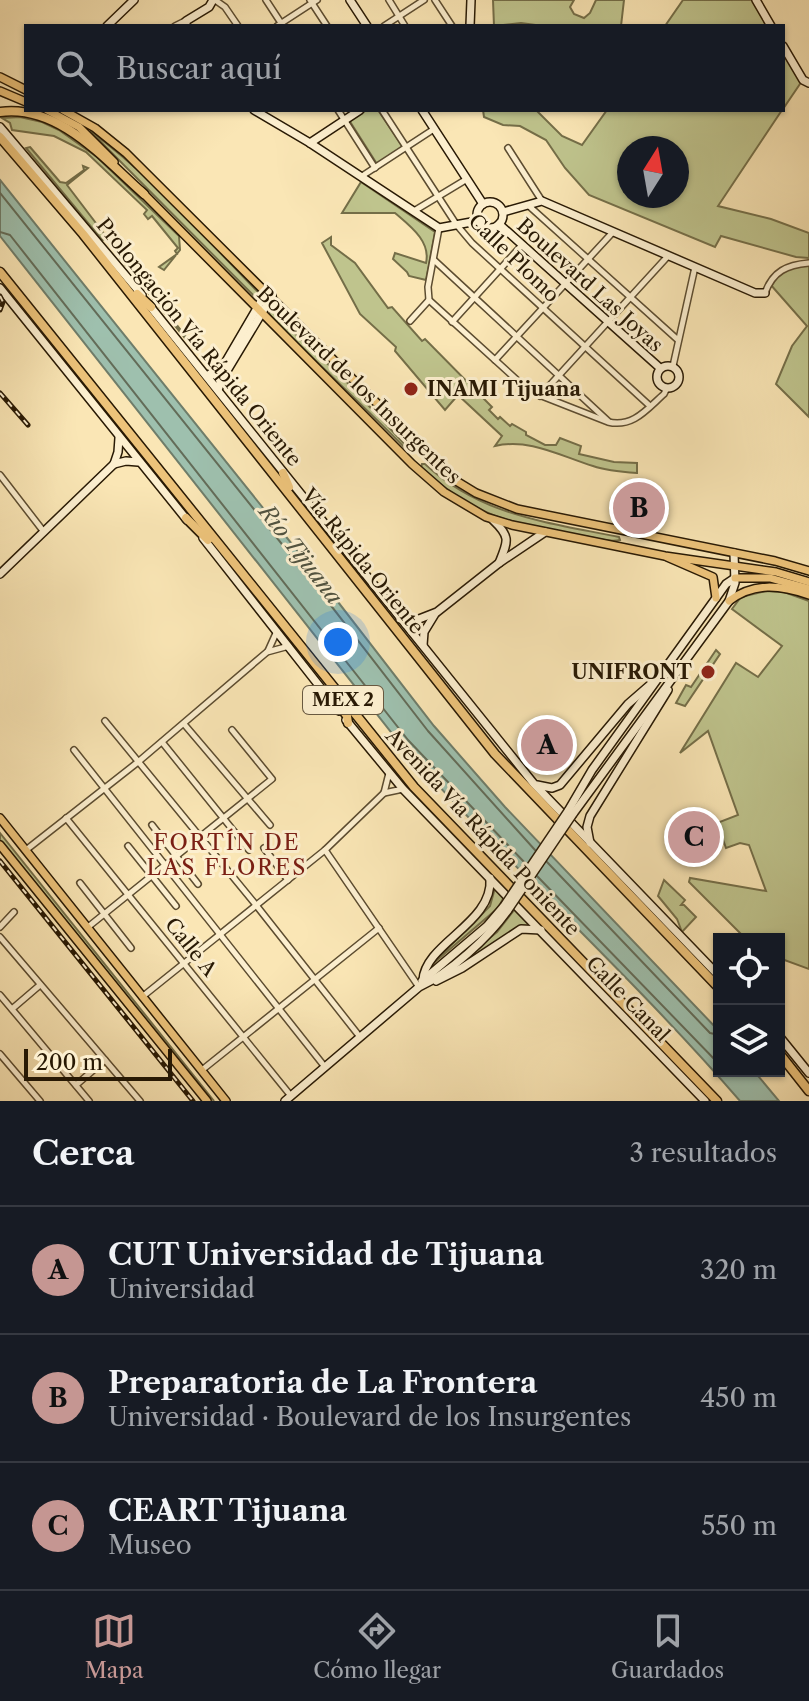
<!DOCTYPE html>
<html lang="es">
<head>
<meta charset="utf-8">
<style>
  :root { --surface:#171b24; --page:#20242c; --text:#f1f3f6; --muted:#9ea1a6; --line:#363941; --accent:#c59692 }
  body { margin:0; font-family:"Libre Caslon Text",serif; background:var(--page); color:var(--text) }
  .controls { position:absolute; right:24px; bottom:24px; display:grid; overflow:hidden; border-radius:0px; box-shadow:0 2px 6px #0004 }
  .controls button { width:72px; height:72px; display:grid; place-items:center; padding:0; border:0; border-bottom:2px solid var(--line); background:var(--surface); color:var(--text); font:40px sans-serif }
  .compass { position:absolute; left:617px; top:136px; width:72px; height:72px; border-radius:50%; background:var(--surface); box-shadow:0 2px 6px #0004; rotate:11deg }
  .scale { position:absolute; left:24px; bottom:20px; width:148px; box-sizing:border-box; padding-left:8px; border:4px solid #281904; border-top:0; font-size:22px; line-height:28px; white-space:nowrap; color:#281904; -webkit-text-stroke:6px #fcefcf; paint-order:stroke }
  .you { position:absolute; left:338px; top:642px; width:28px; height:28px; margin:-20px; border:6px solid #fff; border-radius:50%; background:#1a73e8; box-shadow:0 0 0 12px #1a73e833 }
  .badge { display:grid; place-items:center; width:52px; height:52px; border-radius:50%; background:var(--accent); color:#111; font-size:26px; font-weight:700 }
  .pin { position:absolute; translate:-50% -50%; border:4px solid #fff; box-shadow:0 2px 8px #0006 }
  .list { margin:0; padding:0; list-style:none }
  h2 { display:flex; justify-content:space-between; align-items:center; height:104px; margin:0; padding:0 32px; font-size:34px }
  h2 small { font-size:26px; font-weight:400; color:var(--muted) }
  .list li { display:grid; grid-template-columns:52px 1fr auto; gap:24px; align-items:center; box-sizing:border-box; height:128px; padding:0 32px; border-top:2px solid var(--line) }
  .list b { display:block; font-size:30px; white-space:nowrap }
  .list p { margin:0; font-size:26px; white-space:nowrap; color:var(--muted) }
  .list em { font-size:26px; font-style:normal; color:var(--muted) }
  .icon { flex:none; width:44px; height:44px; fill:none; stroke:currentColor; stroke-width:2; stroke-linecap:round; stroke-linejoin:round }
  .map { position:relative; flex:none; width:809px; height:1101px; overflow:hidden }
  .search { position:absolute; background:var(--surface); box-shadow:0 2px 6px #0004; left:24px; right:24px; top:24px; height:88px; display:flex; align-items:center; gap:20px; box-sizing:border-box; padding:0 28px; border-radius:0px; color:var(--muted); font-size:30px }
  .sheet { height:488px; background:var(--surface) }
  nav { display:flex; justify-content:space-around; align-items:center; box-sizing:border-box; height:112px; border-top:2px solid var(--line); background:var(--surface); font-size:22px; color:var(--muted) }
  nav a { display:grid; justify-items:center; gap:4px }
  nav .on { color:var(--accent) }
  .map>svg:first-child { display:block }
</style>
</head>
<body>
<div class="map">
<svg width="809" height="1101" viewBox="0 0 809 1101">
  <rect width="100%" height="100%" fill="#fae6b5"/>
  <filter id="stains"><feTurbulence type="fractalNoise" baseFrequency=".0025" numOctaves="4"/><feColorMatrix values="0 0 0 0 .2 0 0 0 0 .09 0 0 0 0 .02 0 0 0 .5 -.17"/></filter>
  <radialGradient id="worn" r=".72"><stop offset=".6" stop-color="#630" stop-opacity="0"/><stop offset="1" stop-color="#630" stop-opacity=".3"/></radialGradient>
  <g fill="#bfc48d" stroke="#746e48" stroke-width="2" fill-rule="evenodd">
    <path d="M493,0H574L570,7L574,14L584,18L590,13L596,0H624L621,26H543L521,23L494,26Z"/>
    <path d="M683,0H758L773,26H665Z"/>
    <path d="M783,43L804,78L783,109Z"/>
    <path d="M367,110H378L403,147L377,164L349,120Z"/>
    <path d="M483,110H536L562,136L582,145L607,110H782L718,206L771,219L809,233V258L796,257L721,236L715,247L589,195L565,168L546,140L520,126L503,125L484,117ZM677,148V196H629V148Z"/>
    <path d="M20,117L42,122L59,130L97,157L179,236L180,250L164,270L159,267L177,254L175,251L178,248L152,216L148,219L144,214L147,210L86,152L54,136L12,130L10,123L2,118Z"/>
    <path d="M90,131C152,176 204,237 258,292L257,299Z"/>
    <path d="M30,147L60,182L66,183L84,170L83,166L88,168L67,185L108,239L102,240L26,148Z"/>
    <path d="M361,182L435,232L426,280L409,276L407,272L393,259L395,253L426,263C431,241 410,226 395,213H342Z"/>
    <path d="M331,237V245L355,263L388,308L392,307L422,341L425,339L492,407L489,410L498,419L500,417L510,426L512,424L526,432V435L545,445H556L560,438L581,446L579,454L614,462L637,463V473C622,472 607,471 593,466C560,456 530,438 495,446L502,436L458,395L445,410L395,351L396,347L360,314L322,243Z"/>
    <path d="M124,254L138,271L136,273L194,347L193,348L120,258Z"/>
    <path d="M809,264V417L776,384L792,346L807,326L770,284L790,265Z"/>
    <path d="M272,306L275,307L288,327L343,378L410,450L405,448C361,403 313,360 269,314Z"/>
    <path d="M422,464H425C482,516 546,522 619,537L620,540C609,543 596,538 584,536C511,523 478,519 421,468Z"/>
    <path d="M766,591L784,592L809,601V969L779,958V939H746L689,882L690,878L766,891L749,845L740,843L726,848L717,823L738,815L708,731L680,753L736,663L758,677L782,646L732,609L741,597Z"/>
    <path d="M716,650L720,654L685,706L676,703L686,685L691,687Z"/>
    <path d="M0,833L214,1101L175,1058L0,840Z"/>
    <path d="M664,880L685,900L681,905H684L696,917L682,932L677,919L658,896Z"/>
    <path d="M495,888L504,897L498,908L429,967L490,906Z"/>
    <path d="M515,909L533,927H522L446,973L497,932Z"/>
  </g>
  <path fill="#9ec0ae" stroke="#6f7d6a" stroke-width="2" d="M0,180L328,589L434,726L505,807L719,1031V1071H754L779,1101H740C633,977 511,868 402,746L0,236Z"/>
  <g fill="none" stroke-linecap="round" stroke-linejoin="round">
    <g stroke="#636c59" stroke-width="2">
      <path d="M0,193L322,594L428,731L535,850"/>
      <path d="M0,232L10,235L408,740L526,864"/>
      <path d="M547,862L710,1033L719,1035"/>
      <path d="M537,876L719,1064"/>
    </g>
    <g stroke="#5c4c30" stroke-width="8">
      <g id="street">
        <path d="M215,0L225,7L238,26"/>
        <path d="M266,0L283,26"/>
        <path d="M310,0L327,26"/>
        <path d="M389,0L405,26"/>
        <path d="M435,0L452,26"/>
        <path d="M175,26L185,21"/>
        <path d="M277,26L317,0"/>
        <path d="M384,26L424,0"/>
        <path d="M338,110L375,168"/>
        <path d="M382,110L456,224L472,243L650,406"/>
        <path d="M508,148L542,201"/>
        <path d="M362,176L434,129"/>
        <path d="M529,206L678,340"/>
        <path d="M414,211L467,179"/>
        <path d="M439,228L428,287L429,300L529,391L608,422C633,428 647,409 664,394L667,388"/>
        <path d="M434,260L608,421"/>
        <path d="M765,293C773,271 787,265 809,263"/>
        <path d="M410,321L429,300"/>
        <path d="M452,322L522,245"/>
        <path d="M495,360L613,232"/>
        <path d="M673,366L695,267"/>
        <path d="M540,396L668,256"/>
        <path d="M0,475L44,532"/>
        <path d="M268,651L277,631"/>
        <path d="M105,721L256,905L360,1037"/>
        <path d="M184,724L270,825"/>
        <path d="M162,742L249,850"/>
        <path d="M74,750L325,1067"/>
        <path d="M384,793L403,789"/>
        <path d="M66,818L291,1096"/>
        <path d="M152,825L198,884"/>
        <path d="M128,846L176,906"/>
        <path d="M264,848L288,880"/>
        <path d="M26,850L138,762L267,652L289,646"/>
        <path d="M325,850L419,987"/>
        <path d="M80,883L131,948"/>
        <path d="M0,927L14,912"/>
        <path d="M88,927L272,779L232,730"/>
        <path d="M0,937L140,1101"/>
        <path d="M0,995L89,1101"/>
        <path d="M142,997L325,850L384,793L389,773"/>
        <path d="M12,1009L40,985"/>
        <path d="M0,1054L40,1101"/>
        <path d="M202,1070L379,928"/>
        <path d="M76,1085L105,1060"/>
      </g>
    </g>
    <g stroke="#281904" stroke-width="10">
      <g id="secondary">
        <path d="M350,0L367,26"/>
        <path d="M756,0L771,26"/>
        <path d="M107,26L134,0"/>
        <path d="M186,26V21L209,7L213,0"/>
        <path d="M470,26L471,0"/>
        <path d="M783,46L803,80L809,83"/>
        <path d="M254,110L310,143L439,228L477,221"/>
        <path d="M422,110L483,204"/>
        <path d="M0,127L142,295"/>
        <path d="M310,143L360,110"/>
        <circle cx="490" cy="215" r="13"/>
        <path d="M503,212L542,201L755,293H765"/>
        <path d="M499,224L660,368"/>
        <path d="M0,288L187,520"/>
        <path d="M149,305L534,784L719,976"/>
        <circle cx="668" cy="377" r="11"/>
        <path d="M207,376L225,363L267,291"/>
        <path d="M218,390L222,379L272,296"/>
        <path d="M114,464L126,461L138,462"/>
        <path d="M493,520C511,537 508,541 499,563"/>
        <path d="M203,538L339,711"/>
        <path d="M0,574L114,464L118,452L119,438"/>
        <path d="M400,619L414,621L437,612L499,563L545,532"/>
        <path d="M423,645L424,632L435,614"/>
        <path d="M346,720L403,789L705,1101"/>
        <path d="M537,785L552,788L560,785L628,704L651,684"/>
        <path d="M568,811L592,770L716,598L726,584L735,578"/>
        <path d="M573,814L729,601L735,583L734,553"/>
        <path d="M590,843L587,827L590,816L668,690"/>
        <path d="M423,980C425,943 494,923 490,878"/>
        <path d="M422,981L487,926L504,906"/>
        <path d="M436,981L462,968L521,929L541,930"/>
        <path d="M779,1036L809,1073"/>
        <path d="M285,1101L419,987C450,973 489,937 508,910"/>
      </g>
    </g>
    <g stroke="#281904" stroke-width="10">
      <g id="primary">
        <path d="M0,77L26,90"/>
        <path d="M0,91L26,102"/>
        <path d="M47,110L79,127L114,162"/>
        <path d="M63,110L95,128L126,153L453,479L476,493L517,509L775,561L809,571"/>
        <path d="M141,191L412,464L444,492L486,517L512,525L665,556L776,572L809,582"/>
        <path d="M667,557L713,577L716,598"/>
        <path d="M735,578H770L809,589"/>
        <path d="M729,601C754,582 780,585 809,595"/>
        <path d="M0,818L226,1101"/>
        <path d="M0,845L207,1101"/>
      </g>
    </g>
    <g stroke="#281904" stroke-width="11">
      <g id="highway">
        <path d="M0,112C59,104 104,159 144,194"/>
        <path d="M0,137L83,234L495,754L719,988"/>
        <path d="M0,272L414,787L717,1101"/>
        <path d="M137,294L151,307"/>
        <path d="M283,473L289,487"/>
        <path d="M186,518L208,540"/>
        <path d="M338,703L347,716L348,723"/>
        <path d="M779,1053L809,1091"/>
      </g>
    </g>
    <use href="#street" stroke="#fcefcf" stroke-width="5"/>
    <use href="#secondary" stroke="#fcefcf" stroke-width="7"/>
    <use href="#primary" stroke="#edc37a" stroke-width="7"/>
    <use href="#highway" stroke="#edc37a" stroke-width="8"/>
    <g stroke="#281904" stroke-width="5">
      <g id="rail">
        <path d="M0,296L3,302L0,310"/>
        <path d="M0,393L28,425"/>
        <path d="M0,861L193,1101"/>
      </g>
    </g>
    <use href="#rail" stroke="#fcefcf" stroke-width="2" stroke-dasharray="6" stroke-linecap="butt"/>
    <g stroke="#281904" stroke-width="10" stroke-linecap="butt">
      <g id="secondary-bridge">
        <path d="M504,906L568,811"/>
        <path d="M508,910L573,814"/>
      </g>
    </g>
    <use href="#secondary-bridge" stroke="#fcefcf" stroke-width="7"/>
  </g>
  <g fill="#8f2418" stroke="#fcefcf" stroke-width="3">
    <circle cx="411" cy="389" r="8"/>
    <circle cx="708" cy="672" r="8"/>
  </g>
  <g text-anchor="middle" stroke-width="6" stroke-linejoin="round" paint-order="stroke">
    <rect fill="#fcefcf" stroke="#685941" stroke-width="2" x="303" y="686" width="80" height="28" rx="6"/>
    <g font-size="18" font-weight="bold" fill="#281904">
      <text x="343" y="706">MEX 2</text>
    </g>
    <g font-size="20" fill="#281904" stroke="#fcefcf">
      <text transform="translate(514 258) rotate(44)" y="7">Calle Plomo</text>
      <text transform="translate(590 285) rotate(42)" y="7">Boulevard Las Joyas</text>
      <text transform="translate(199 342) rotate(51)" y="7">Prolongación Vía Rápida Oriente</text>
      <text transform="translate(359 385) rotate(44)" y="7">Boulevard de los Insurgentes</text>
      <text transform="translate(363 561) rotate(51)" y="7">Vía Rápida Oriente</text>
      <text transform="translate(483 832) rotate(47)" y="7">Avenida Vía Rápida Poniente</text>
      <text transform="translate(191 947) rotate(51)" y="7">Calle A</text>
      <text transform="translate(628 999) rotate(46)" y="7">Calle Canal</text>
    </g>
    <g font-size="20" font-weight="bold" fill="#281904" stroke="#fcefcf" text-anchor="start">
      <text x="427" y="396">INAMI Tijuana</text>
      <text x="692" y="679" text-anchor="end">UNIFRONT</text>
    </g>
    <g font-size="22" font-style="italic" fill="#515340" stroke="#fcefcf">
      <text transform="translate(301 554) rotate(52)" y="8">Río Tijuana</text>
    </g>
    <g font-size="22" letter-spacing="2" fill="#7a1f14" stroke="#fcefcf">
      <text x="227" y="850">FORTÍN DE<tspan x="227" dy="25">LAS FLORES</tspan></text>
    </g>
  </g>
  <rect width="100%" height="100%" filter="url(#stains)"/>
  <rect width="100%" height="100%" fill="url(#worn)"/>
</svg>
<div class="controls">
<button><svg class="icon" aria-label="locate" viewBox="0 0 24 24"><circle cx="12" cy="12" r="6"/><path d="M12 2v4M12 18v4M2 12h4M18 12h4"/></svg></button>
<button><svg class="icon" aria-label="layers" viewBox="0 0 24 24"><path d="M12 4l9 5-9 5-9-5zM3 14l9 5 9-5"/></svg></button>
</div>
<svg class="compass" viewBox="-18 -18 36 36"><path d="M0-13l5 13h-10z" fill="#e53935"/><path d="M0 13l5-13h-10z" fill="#9ea1a6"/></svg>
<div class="scale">200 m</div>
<div class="you"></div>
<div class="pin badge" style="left:547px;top:745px">A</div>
<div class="pin badge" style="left:639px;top:508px">B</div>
<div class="pin badge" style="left:694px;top:837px">C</div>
<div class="search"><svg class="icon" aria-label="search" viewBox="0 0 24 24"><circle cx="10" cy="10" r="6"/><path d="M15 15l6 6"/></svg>Buscar aquí</div>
</div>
<section class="sheet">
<h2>Cerca<small>3 resultados</small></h2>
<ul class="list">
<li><span class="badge">A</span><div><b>CUT Universidad de Tijuana</b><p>Universidad</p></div><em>320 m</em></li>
<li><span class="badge">B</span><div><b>Preparatoria de La Frontera</b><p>Universidad · Boulevard de los Insurgentes</p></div><em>450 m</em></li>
<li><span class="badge">C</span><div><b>CEART Tijuana</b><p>Museo</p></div><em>550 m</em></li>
</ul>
</section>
<nav>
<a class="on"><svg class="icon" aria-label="map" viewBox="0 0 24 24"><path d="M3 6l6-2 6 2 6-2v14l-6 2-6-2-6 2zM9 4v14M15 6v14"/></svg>Mapa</a>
<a><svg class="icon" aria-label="directions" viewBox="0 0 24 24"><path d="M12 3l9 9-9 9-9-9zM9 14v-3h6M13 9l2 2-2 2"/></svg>Cómo llegar</a>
<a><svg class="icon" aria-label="saved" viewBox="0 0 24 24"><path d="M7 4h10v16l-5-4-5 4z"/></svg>Guardados</a>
</nav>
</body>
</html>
